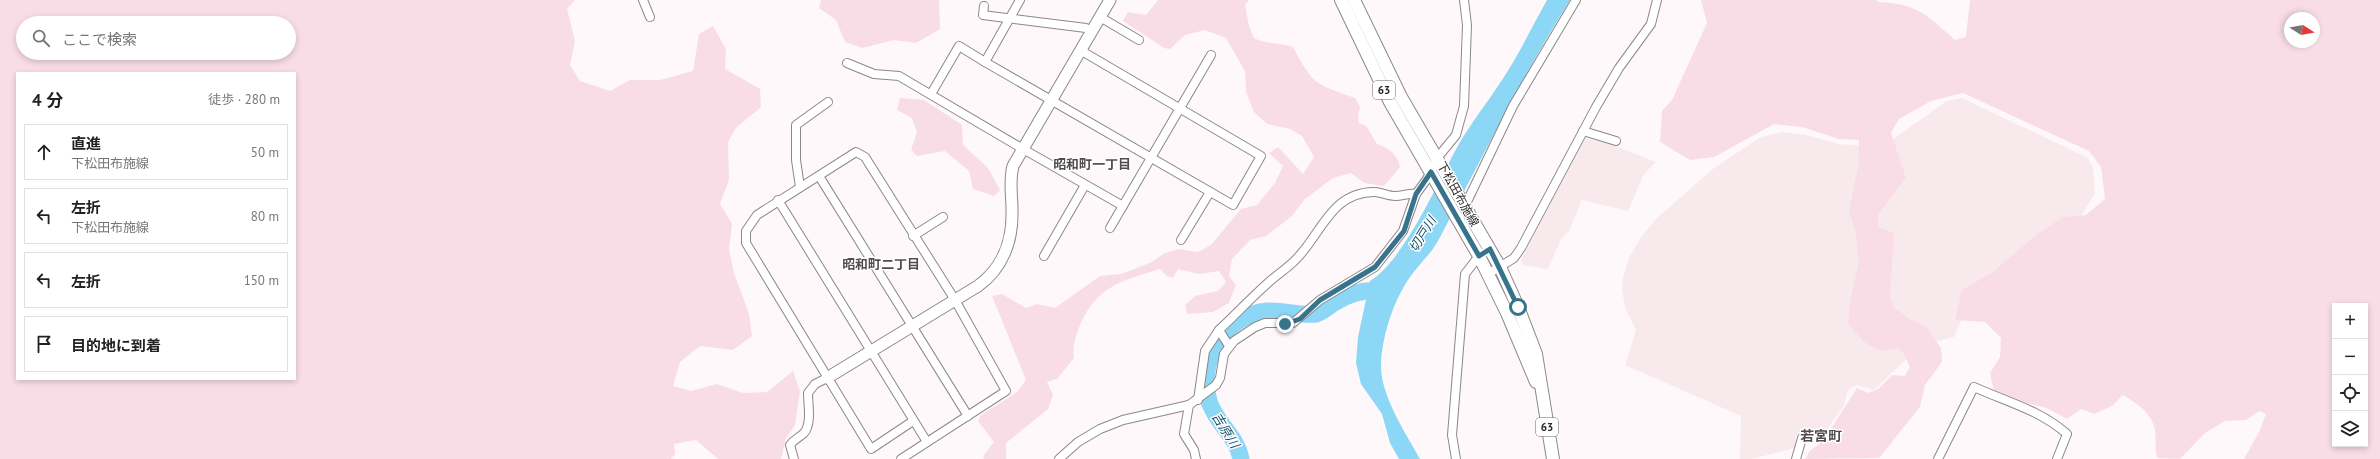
<!DOCTYPE html>
<html lang="ja">
<head>
<meta charset="utf-8">
<style>
  :root { --surface:#fff; --page:#f2f2f2; --text:#222; --muted:#767676; --line:#e0e0e0 }
  body { margin:0; font-family:"PT Sans","Noto Sans JP",sans-serif; background:var(--page); color:var(--text) }
  .controls { position:absolute; right:12px; bottom:12px; display:grid; overflow:hidden; border-radius:0px; box-shadow:0 2px 6px #0003 }
  .controls button { width:36px; height:36px; display:grid; place-items:center; padding:0; border:0; border-bottom:1px solid var(--line); background:var(--surface); color:var(--text); font:20px sans-serif }
  .compass { position:absolute; left:2284px; top:12px; width:36px; height:36px; border-radius:50%; background:var(--surface); box-shadow:0 2px 6px #0003; rotate:101deg }
  .stop { position:absolute; width:12px; height:12px; margin:-9px; border:3px solid #37738b; border-radius:50%; background:#fff }
  .stop.end { background:#37738b; border-color:#fff; box-shadow:0 1px 4px #0008 }
  .list { margin:0; padding:0; list-style:none }
  h2 { display:flex; justify-content:space-between; align-items:center; height:52px; margin:0; padding:0 16px; font-size:17px }
  h2 small { font-size:13px; font-weight:400; color:var(--muted) }
  .list li { display:grid; grid-template-columns:26px 1fr auto; gap:12px; align-items:center; box-sizing:border-box; height:56px; margin:0 8px 8px; padding:0 8px; border:1px solid var(--line); border-radius:0px }
  .list b { display:block; font-size:15px; white-space:nowrap }
  .list p { margin:0; font-size:13px; white-space:nowrap; color:var(--muted) }
  .list em { font-size:13px; font-style:normal; color:var(--muted) }
  .icon { flex:none; width:22px; height:22px; fill:none; stroke:currentColor; stroke-width:2; stroke-linecap:round; stroke-linejoin:round }
  .map { position:relative; flex:none; width:2380px; height:459px; overflow:hidden }
  .search { position:absolute; background:var(--surface); box-shadow:0 2px 6px #0003; left:16px; top:16px; width:280px; height:44px; display:flex; align-items:center; gap:10px; box-sizing:border-box; padding:0 14px; border-radius:22px; color:var(--muted); font-size:15px }
  .panel { position:absolute; background:var(--surface); box-shadow:0 2px 6px #0003; left:16px; top:72px; width:280px; height:308px; border-radius:0px }
  .map>svg:first-child { display:block }
</style>
</head>
<body>
<div class="map">
<svg width="2380" height="459" viewBox="0 0 2380 459">
  <rect width="100%" height="100%" fill="#fef8fa"/>
  <g fill="#f8e9ed">
    <path d="M1962,98L2088,158L2093,168L2095,193L2083,213L2045,245L1971,299L1954,337L1921,345L1874,390L1856,385L1848,390L1844,405L1823,435L1796,436L1794,448L1752,459H1740L1741,416L1625,365L1636,330L1625,308L1622,289L1623,277L1630,256L1642,236L1656,219L1714,168L1761,137L1783,132L1806,135L1839,144L1866,146L1889,142L1947,101Z"/>
    <path d="M1585,138L1613,145L1656,162L1644,174L1628,211L1582,200L1569,231L1561,239L1548,269L1523,265L1521,260Z"/>
  </g>
  <g fill="#f8dde6" fill-rule="evenodd">
    <path d="M0,0H575L567,9L575,41L570,65L580,81L610,91L630,80H660L693,71L699,34L713,26L726,49L725,69L760,89L761,107L736,128L728,142L729,180L720,204L732,224L729,249L734,273L749,314L752,336L733,350L700,346L680,362L673,386L691,391L717,384L743,393L767,392L793,371L800,391L795,425L786,438L781,459H718L696,440L674,444L675,454L671,459H0ZM23,23H289V53H23ZM17,73H295V379H17Z"/>
    <path d="M821,0H939L940,29L916,43L894,40L862,48L845,42L836,20L819,8Z"/>
    <path d="M1158,0H1249L1245,5L1249,26L1254,38C1268,45 1279,42 1293,47C1314,86 1314,83 1355,98L1360,107L1358,115L1359,123L1366,126L1377,144C1388,148 1398,154 1400,167L1384,186L1364,183L1351,173L1333,178L1305,199L1292,216L1266,236L1250,240L1232,259L1229,276L1236,285L1229,303L1213,312L1187,314L1185,305L1195,296L1218,291L1226,282L1219,271L1199,274L1178,269L1173,278L1167,276L1160,269C1122,281 1098,285 1080,325C1076,336 1072,346 1074,358L1057,379L1047,382L1053,395L1048,409L1006,443V459H984L983,456L994,442L978,421L981,415L1017,392L1026,380L992,296L1002,294L1026,308L1037,304L1055,308L1100,276L1121,274L1152,262L1163,254L1178,249L1198,252L1211,245L1241,209L1257,205L1275,183L1283,166L1269,153L1278,147L1303,174L1314,157L1302,136L1290,129L1267,124L1254,112L1246,92L1245,71L1226,38L1205,30L1185,35L1170,49L1164,48L1123,21L1128,12L1146,15Z"/>
    <path d="M1701,0H1876L1879,2C1918,4 1927,15 1955,40L1966,37L1970,0H2380V459H2244L2259,432L2266,414L2259,411L2246,420L2225,421L2205,433L2180,459L2157,458C2155,449 2156,439 2155,430C2152,413 2136,403 2123,395L2112,406L2094,414L2081,409L2067,419L2047,408L1995,396L1990,373L2000,357L2001,338L1985,322L1955,320L1962,290L1993,272L2036,235L2063,217L2086,215L2105,199L2101,167L2089,151L1963,93L1931,101L1899,119L1891,133L1906,178L1878,214V227L1894,233L1890,296L1893,307L1911,320L1925,326L1941,348L1942,362L1925,385L1920,407L1879,458L1805,459L1810,451L1823,441L1857,388L1868,393L1878,389L1892,375L1905,376L1910,367L1904,354L1899,348L1880,351L1864,342L1848,324L1851,297L1859,262L1856,235L1849,210L1859,162V140L1839,139L1802,127L1774,124L1714,157L1690,160L1660,142L1662,111L1672,100L1707,23ZM2290,18H2314V42H2290ZM2335,306H2365V444H2335Z"/>
    <path d="M900,98L924,100L962,125L963,145L988,168L1000,190L994,196L973,189L969,171L945,151L917,156L911,150L917,132L912,118L897,110Z"/>
  </g>
  <path fill="#8cd7f6" d="M1547,0H1570C1521,78 1481,160 1438,241C1430,255 1419,264 1410,277C1394,300 1383,333 1381,362C1379,393 1405,432 1420,459H1399L1390,443L1382,414L1361,384L1356,363L1358,337L1370,281C1402,262 1436,187 1454,153C1468,126 1488,102 1504,77C1520,52 1533,25 1547,0Z"/>
  <g fill="none" stroke-linecap="round" stroke-linejoin="round">
    <path stroke="#8cd7f6" stroke-width="17" d="M1241,459C1236,434 1216,424 1209,401C1197,362 1224,315 1267,311C1283,310 1300,316 1316,314C1323,312 1328,307 1334,303C1349,294 1363,289 1380,291"/>
    <g stroke="#8d8789" stroke-width="10">
      <g id="street">
        <path d="M643,0L650,17"/>
        <path d="M1020,0L985,62L1233,205L1261,156L1080,50"/>
        <path d="M984,6L983,15L1086,28L1092,31"/>
        <path d="M1100,17L1139,40"/>
        <path d="M847,63L874,74L899,76L1023,149L1123,206"/>
        <path d="M931,94L959,46L985,62"/>
        <path d="M1583,131L1616,141"/>
        <path d="M819,176L968,416"/>
        <path d="M800,187L796,160V125L828,102"/>
        <path d="M778,200L927,442"/>
        <path d="M1465,206L1513,106L1576,0"/>
        <path d="M1110,228L1211,55"/>
        <path d="M913,236L943,217"/>
        <path d="M1181,240L1210,192"/>
        <path d="M1044,256L1085,185"/>
        <path d="M1488,274L1514,258L1521,248L1596,107L1619,68L1651,24L1657,0"/>
        <path d="M1229,346L1219,330C1236,314 1252,297 1269,282C1279,273 1291,266 1299,256C1322,231 1333,192 1374,192C1381,192 1388,196 1395,196C1403,196 1408,193 1416,194"/>
        <path d="M1198,400L1205,351L1219,330"/>
        <path d="M1189,405L1184,434L1194,450L1196,459"/>
        <path d="M794,459L790,445C794,439 799,438 804,433C812,424 808,404 808,393L815,384L827,378"/>
        <path d="M901,459L1006,391L955,300L865,157L856,152L757,215L746,231V243L871,449L913,421"/>
        <path d="M1059,459L1078,442L1100,429L1123,420L1189,405L1216,385L1220,378L1224,354L1234,341L1255,327L1265,323H1293L1320,300L1375,267L1403,231L1416,194L1427,179L1438,157L1456,135L1464,106L1467,25L1464,0"/>
        <path d="M1456,459L1452,435L1465,274L1479,256L1490,249"/>
        <path d="M1796,459L1802,438"/>
        <path d="M1938,459L1974,387C2007,402 2040,410 2067,434L2057,459"/>
      </g>
    </g>
    <g stroke="#8d8789" stroke-width="13">
      <path id="secondary" d="M827,378L978,286C1003,268 1013,240 1012,210C1012,195 1009,181 1013,166L1110,0"/>
    </g>
    <g stroke="#8d8789" stroke-width="14">
      <g id="primary">
        <path d="M1341,0L1390,102L1479,256L1507,313L1536,382"/>
        <path d="M1354,0L1401,97L1500,267L1518,307L1536,354L1553,459"/>
      </g>
    </g>
    <use href="#street" stroke="#fff" stroke-width="8"/>
    <use href="#secondary" stroke="#fff" stroke-width="11"/>
    <use href="#primary" stroke="#fff" stroke-width="12"/>
  </g>
  <g fill="none" stroke-linecap="round" stroke-linejoin="round">
    <path stroke="#37738b" stroke-width="5" d="M1285,324L1300,319L1320,300L1375,267L1404,231L1416,194L1431,172L1479,256L1490,249L1518,307"/>
  </g>
  <g text-anchor="middle" stroke-width="3" stroke-linejoin="round" paint-order="stroke">
    <g fill="#fff" stroke="#6a6869" stroke-width="1">
      <rect x="1373" y="81" width="22" height="18" rx="3"/>
      <rect x="1536" y="418" width="22" height="18" rx="3"/>
    </g>
    <g font-size="11" font-weight="bold" fill="#2a2829">
      <text x="1384" y="94">63</text>
      <text x="1547" y="431">63</text>
    </g>
    <g font-size="12" fill="#2a2829" stroke="#fff">
      <text transform="translate(1458 194) rotate(61)" y="4">下松田布施線</text>
    </g>
    <g font-size="13" font-weight="bold" fill="#524d4f" stroke="#fff">
      <text x="1092" y="169">昭和町一丁目</text>
      <text x="881" y="269">昭和町二丁目</text>
    </g>
    <g font-size="13" font-style="italic" fill="#165268" stroke="#fff">
      <text transform="translate(1422 234) rotate(-58)" y="5">切戸川</text>
      <text transform="translate(1226 430) rotate(58)" y="5">吉原川</text>
    </g>
    <g font-size="14" font-weight="bold" fill="#524d4f" stroke="#fff">
      <text x="1821" y="441">若宮町</text>
    </g>
  </g>
</svg>
<div class="controls">
<button>+</button>
<button>−</button>
<button><svg class="icon" aria-label="locate" viewBox="0 0 24 24"><circle cx="12" cy="12" r="6"/><path d="M12 2v4M12 18v4M2 12h4M18 12h4"/></svg></button>
<button><svg class="icon" aria-label="layers" viewBox="0 0 24 24"><path d="M12 4l9 5-9 5-9-5zM3 14l9 5 9-5"/></svg></button>
</div>
<svg class="compass" viewBox="-18 -18 36 36"><path d="M0-13l5 13h-10z" fill="#e53935"/><path d="M0 13l5-13h-10z" fill="#767676"/></svg>
<div class="stop" style="left:1518px;top:307px"></div>
<div class="stop end" style="left:1285px;top:324px"></div>
<div class="search"><svg class="icon" aria-label="search" viewBox="0 0 24 24"><circle cx="10" cy="10" r="6"/><path d="M15 15l6 6"/></svg>ここで検索</div>
<section class="panel">
<h2>4 分<small>徒歩 · 280 m</small></h2>
<ul class="list">
<li><svg class="icon" aria-label="ahead" viewBox="0 0 24 24"><path d="M12 20V5M6 11l6-6 6 6"/></svg><div><b>直進</b><p>下松田布施線</p></div><em>50 m</em></li>
<li><svg class="icon" aria-label="left" viewBox="0 0 24 24"><path d="M17 20v-9H6M10 6l-5 5 5 5"/></svg><div><b>左折</b><p>下松田布施線</p></div><em>80 m</em></li>
<li><svg class="icon" aria-label="left" viewBox="0 0 24 24"><path d="M17 20v-9H6M10 6l-5 5 5 5"/></svg><div><b>左折</b></div><em>150 m</em></li>
<li><svg class="icon" aria-label="arrive" viewBox="0 0 24 24"><path d="M6 21V4h12l-3 4 3 4H6"/></svg><div><b>目的地に到着</b></div></li>
</ul>
</section>
</div>
</body>
</html>
